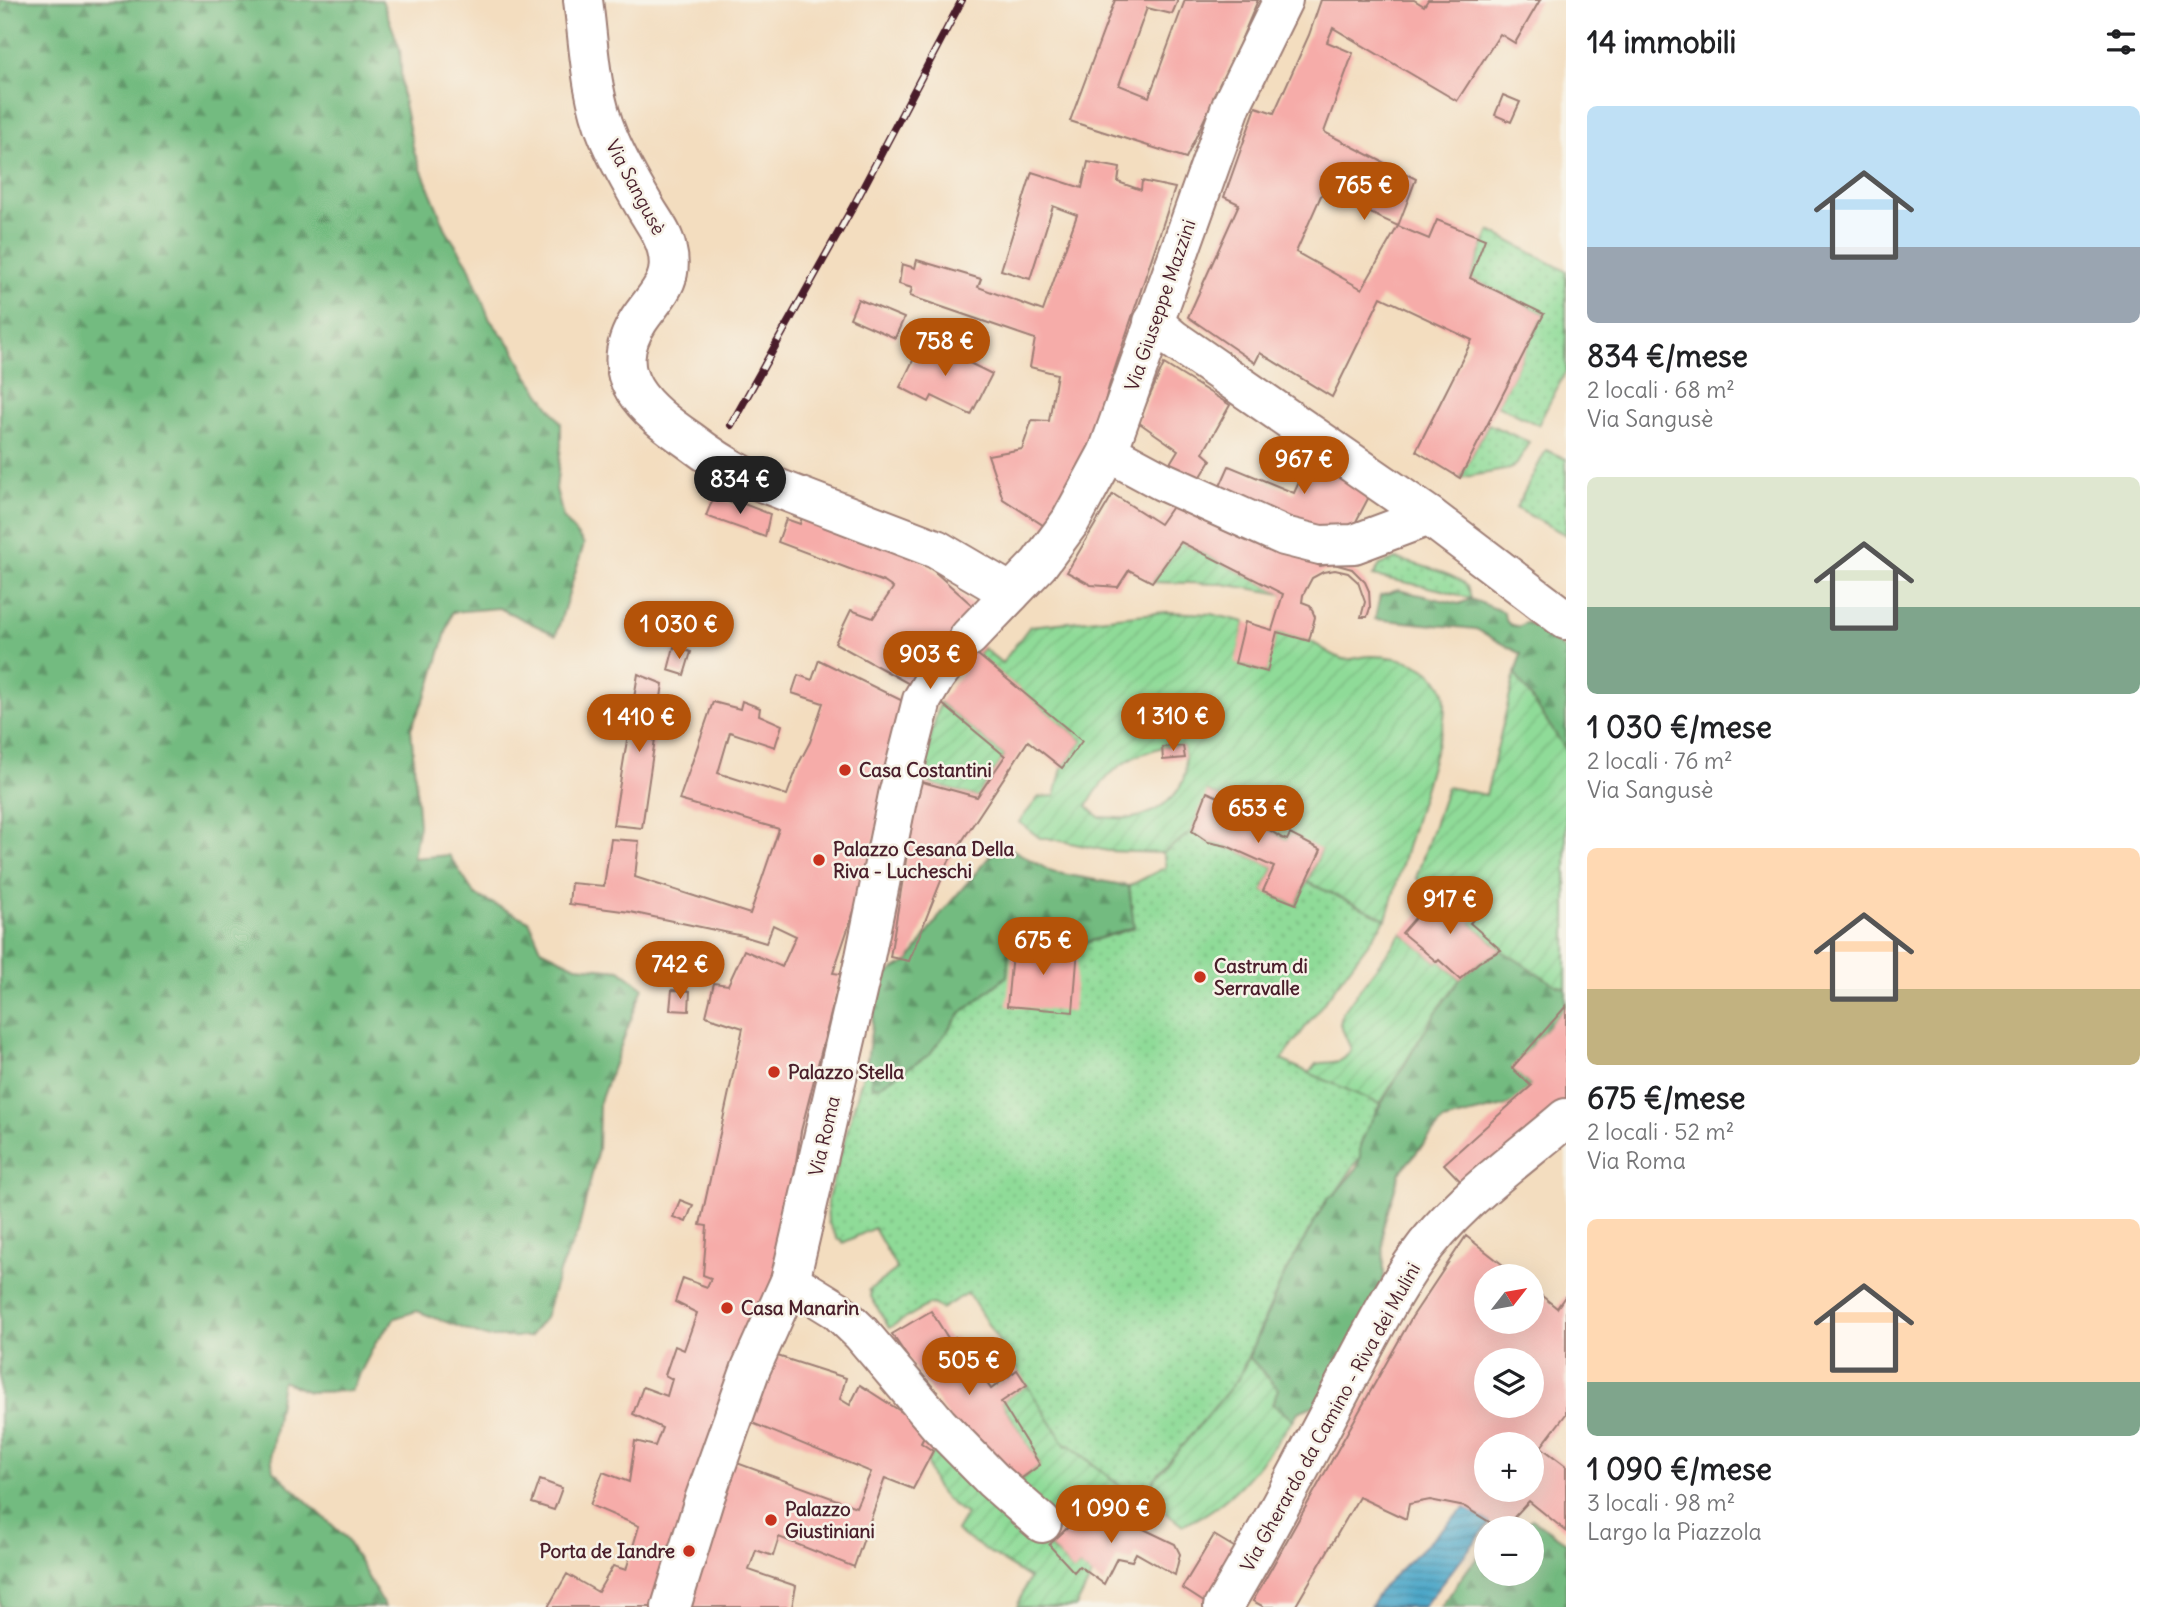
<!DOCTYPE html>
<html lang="it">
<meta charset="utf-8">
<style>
body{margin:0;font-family:Delius,sans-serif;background:#f6f6f6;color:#202124;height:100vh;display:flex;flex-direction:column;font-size:26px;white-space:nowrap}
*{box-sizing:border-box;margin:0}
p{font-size:23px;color:#757577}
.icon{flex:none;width:38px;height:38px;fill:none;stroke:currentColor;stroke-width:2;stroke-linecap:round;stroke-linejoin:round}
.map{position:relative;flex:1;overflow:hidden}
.side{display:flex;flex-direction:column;background:#fff;width:595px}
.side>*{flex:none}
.needle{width:46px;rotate:59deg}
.fabs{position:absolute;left:1474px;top:1264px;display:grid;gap:14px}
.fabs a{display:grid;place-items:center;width:70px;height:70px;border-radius:50%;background:#fff;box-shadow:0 7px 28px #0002;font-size:35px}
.price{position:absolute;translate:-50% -60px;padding:0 16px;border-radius:24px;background:#b45309;color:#fff;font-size:23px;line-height:46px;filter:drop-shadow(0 2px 4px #0008)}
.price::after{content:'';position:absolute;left:50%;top:42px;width:21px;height:16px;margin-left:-10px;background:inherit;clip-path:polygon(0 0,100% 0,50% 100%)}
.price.selected{background:#222;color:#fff}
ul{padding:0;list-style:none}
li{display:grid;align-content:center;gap:14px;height:371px;padding:0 21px}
li span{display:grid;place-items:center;height:217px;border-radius:10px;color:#555}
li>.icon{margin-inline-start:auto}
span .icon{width:126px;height:126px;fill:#fffc;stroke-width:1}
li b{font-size:30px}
h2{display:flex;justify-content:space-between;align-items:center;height:84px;padding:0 21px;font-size:30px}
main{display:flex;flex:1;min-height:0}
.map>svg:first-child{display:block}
.grass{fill:url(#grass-dots);stroke:#6c7d62;stroke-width:2}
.forest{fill:url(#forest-firs);stroke:#5e6d56;stroke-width:2}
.garden{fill:url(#garden-furrows);stroke:#6c7d62;stroke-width:2;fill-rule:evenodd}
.water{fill:url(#water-rules);stroke:#4a627a;stroke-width:2}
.building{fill:#f6aca9;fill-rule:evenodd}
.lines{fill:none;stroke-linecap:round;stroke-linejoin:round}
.minor-casing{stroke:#9e7e75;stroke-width:42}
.minor{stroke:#fff;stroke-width:38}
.rail-casing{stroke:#4a1f2b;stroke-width:8}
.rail{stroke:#f7f3e8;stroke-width:5;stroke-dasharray:16;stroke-linecap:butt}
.poi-dot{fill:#c8321e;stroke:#f7f3e8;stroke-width:2.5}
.labels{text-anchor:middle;stroke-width:5;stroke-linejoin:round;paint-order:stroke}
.street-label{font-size:19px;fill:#4a1f2b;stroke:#f7f3e8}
.poi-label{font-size:19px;font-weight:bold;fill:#4a1f2b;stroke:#f7f3e8;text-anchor:start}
</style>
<main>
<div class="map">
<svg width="1566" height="1607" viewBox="0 0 1566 1607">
<defs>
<pattern id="grass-dots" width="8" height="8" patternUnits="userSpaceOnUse" patternTransform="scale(1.75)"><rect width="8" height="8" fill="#8fdb98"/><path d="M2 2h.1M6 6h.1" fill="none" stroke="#7dbc83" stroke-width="1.8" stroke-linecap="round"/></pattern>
<pattern id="forest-firs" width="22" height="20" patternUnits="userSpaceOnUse" patternTransform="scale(1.75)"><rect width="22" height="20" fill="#73bb80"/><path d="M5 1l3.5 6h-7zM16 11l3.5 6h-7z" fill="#609769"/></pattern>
<pattern id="garden-furrows" width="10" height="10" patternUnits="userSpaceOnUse" patternTransform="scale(1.75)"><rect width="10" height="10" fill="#8fdb98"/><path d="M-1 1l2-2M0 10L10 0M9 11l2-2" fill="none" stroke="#7dbc83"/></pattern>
<pattern id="water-rules" width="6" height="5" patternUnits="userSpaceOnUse" patternTransform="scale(1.75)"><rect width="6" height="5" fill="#49a6c8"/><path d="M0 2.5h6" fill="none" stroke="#3f87a3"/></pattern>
</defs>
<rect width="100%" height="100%" fill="#f7f3e8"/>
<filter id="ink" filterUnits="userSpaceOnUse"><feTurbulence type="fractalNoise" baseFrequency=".0143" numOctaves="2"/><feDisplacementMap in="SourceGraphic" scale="14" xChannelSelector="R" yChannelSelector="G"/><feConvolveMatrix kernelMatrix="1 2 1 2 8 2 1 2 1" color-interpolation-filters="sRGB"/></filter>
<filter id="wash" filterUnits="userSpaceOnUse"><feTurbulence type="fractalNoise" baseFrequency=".00686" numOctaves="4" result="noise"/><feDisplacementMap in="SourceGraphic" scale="28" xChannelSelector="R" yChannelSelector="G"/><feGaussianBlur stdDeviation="1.57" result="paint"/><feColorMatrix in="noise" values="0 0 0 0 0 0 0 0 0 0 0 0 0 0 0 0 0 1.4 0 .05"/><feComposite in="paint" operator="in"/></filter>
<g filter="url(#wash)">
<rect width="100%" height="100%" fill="#f3ddbf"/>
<g class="grass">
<path d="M 1490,231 L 1566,271 L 1566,371 L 1538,425 L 1497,405 L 1544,314 L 1470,278 Z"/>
<path d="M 1488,424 L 1529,442 L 1517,464 L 1510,469 L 1460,478 Z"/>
<path d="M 1546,450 L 1566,459 L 1566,535 L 1516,508 Z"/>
<path d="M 1396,559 C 1411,563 1454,573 1464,584 C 1469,589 1470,593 1471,599 L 1443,590 L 1373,576 L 1380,565 Z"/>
<path d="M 1192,831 L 1208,842 L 1227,846 L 1274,867 L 1263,891 L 1296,904 L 1307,882 L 1386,919 L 1281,1060 L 1380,1104 L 1360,1146 L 1360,1157 L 1335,1194 L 1328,1198 L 1284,1275 L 1238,1379 L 1137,1500 L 1070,1445 L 1066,1447 L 968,1293 L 941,1309 L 933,1304 L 928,1305 L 889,1328 L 870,1295 L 871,1293 L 869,1290 L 897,1269 L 874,1228 L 843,1243 L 841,1239 L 838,1240 L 828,1222 L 827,1202 L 867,1061 L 870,1064 L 871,1072 L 929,1055 L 960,1014 L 1007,976 L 1010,937 L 1082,944 L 1134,928 L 1129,886 L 1166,867 L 1163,853 Z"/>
</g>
<g class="forest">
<path d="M 0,0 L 382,0 L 400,49 L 402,94 L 414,152 L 447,232 L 468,264 L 490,320 L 513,348 L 526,373 L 561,423 L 561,446 L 556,489 L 563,517 L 584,544 L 556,635 L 499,608 L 452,612 L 431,684 L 411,728 L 419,825 L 413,858 L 449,855 L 475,895 L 529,921 L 541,949 L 576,966 L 620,970 L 643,987 L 599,1104 L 598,1149 L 578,1232 L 560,1269 L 545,1318 L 529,1337 L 486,1337 L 417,1311 L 395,1318 L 389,1326 L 377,1340 L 351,1391 L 309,1392 L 282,1381 L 271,1453 L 273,1470 L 345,1537 L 385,1607 L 0,1607 Z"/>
<path d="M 1398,590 L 1459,604 L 1471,599 L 1504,612 C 1504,622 1510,627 1520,626 L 1526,622 L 1538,628 L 1566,650 L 1566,750 L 1515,674 L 1521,654 L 1476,629 L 1375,619 L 1380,596 Z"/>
<path d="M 1001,843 L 1052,872 L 1129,886 L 1134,927 L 1082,944 L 1010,937 L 1007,976 L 960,1014 L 929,1055 L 879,1086 L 872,1087 L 870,1064 L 867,1061 L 874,1010 L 885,975 L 909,961 L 943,911 Z"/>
<path d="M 1501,950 L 1556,985 L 1566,988 L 1566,1006 L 1513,1068 L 1531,1086 L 1512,1104 L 1443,1121 L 1400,1172 L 1383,1227 L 1384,1278 L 1318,1404 L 1298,1412 L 1293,1420 L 1272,1404 L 1278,1389 L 1249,1357 L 1284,1275 L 1328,1198 L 1335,1194 L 1357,1168 L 1360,1157 L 1360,1146 L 1368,1126 L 1436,1012 L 1460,979 L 1479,962 Z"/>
<path d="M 1532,1519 L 1566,1542 L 1566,1607 L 1441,1607 L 1470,1566 L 1486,1548 L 1486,1573 L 1531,1573 L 1531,1528 L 1516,1528 Z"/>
</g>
<g class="garden">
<path d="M 1181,542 L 1283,594 L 1223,584 L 1152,582 Z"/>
<path d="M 1166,612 L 1211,614 L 1245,622 L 1236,663 L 1266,672 L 1277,632 C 1287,635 1299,637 1309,641 C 1321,646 1330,655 1343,659 C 1351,661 1361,656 1370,656 C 1396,656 1428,661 1442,687 C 1447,698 1445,713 1443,725 L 1386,919 L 1307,882 L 1321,851 L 1290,835 L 1287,840 L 1268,829 L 1271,820 L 1208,792 L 1192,831 L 1163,853 L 1108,851 L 1047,838 L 1040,838 L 1019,822 L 1039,797 L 1055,796 L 1062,768 L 1082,741 L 977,655 L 983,648 L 1002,663 L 1030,626 ZM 1167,746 L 1183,746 C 1184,755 1187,764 1185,773 C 1181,797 1155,814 1133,818 C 1122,819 1110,817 1099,817 L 1087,806 C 1107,770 1127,756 1167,746 Z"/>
<path d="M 1515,674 L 1566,750 L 1566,988 L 1556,985 L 1501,950 L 1470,923 L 1477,914 L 1436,894 L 1416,878 L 1447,787 L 1486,795 Z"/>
<path d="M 940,702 L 1005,756 L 977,797 L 919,781 Z"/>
<path d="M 1402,933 L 1437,962 L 1439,960 L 1460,979 L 1436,1012 L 1380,1104 L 1309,1073 L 1316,1064 C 1332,1060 1342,1067 1351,1049 L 1340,1024 L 1343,1012 Z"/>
<path d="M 1249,1357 L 1278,1389 L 1272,1404 L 1293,1420 C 1263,1460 1231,1507 1183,1525 L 1168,1515 L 1143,1493 L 1238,1379 Z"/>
<path d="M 1027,1385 L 1066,1446 L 1069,1445 L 1137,1500 L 1128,1510 L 1107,1503 L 1065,1515 L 1049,1514 L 1011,1486 L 1040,1465 L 1001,1402 Z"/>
<path d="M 933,1451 L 997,1495 L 1074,1571 L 1079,1566 L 1092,1575 L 1076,1607 L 1017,1607 L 1029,1578 L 956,1531 L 966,1514 C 943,1499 934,1491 927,1463 Z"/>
</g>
<path class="water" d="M 1465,1507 L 1490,1523 L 1423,1607 L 1370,1607 L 1384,1585 Z"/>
<g id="blocks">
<g class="building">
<path d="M 1115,0 L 1178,0 L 1172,14 L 1147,8 L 1119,85 L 1149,97 L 1185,0 L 1258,0 L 1239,45 L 1186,158 L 1070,121 Z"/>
<path d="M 1321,0 L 1414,0 L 1424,6 L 1428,0 L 1540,0 L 1515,43 L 1500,34 L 1457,101 L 1333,28 L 1327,42 L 1353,53 L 1324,132 L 1416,179 L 1398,226 L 1323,191 L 1296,252 L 1362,289 L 1398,226 L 1429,239 L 1437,220 L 1485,239 L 1470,278 L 1544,314 L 1460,478 L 1416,451 L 1472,340 L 1381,297 L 1332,397 L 1260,353 L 1255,363 L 1188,317 L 1239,204 L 1224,197 L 1256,107 L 1274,113 L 1309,35 Z"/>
<path d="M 1503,95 L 1520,102 L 1511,122 L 1495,115 Z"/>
<path d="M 1088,162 L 1120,168 L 1118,182 L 1141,190 L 1142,181 L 1175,188 L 1109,386 L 1095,439 L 1049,529 L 1003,499 L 988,455 L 1022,449 L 1032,420 L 1049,421 L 1057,374 L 1030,367 L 1035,339 L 910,296 L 912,288 L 899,284 L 902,264 L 915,268 L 917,260 L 981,279 L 978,287 L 1043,311 L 1077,215 L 1053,206 L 1030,279 L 1001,270 L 1032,172 L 1082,188 Z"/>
<path d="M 858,299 L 904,318 L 895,338 L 850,318 Z"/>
<path d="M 923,340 L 992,374 L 971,415 L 932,396 L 929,402 L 900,387 Z"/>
<path d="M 1164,364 L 1230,405 L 1203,453 L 1211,460 L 1197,483 L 1167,468 L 1178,450 L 1138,422 Z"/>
<path d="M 1314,450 L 1372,491 L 1351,531 L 1314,532 L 1217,493 L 1229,466 L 1294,493 Z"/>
<path d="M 1113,494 L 1160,524 L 1176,501 L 1320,566 L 1334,564 L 1352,569 L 1365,582 L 1369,591 L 1370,608 L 1367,617 L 1361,617 L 1365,602 L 1358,582 L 1348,573 L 1335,570 L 1323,572 L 1312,578 L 1303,595 L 1302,602 L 1310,605 L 1315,617 L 1309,641 L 1277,632 L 1267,672 L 1235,663 L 1245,622 L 1272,630 L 1283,594 L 1181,542 L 1152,582 L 1129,570 L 1118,587 L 1091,585 L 1067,572 Z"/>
<path d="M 714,496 L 738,506 L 739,502 L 770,514 L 765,537 L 706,516 Z"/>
<path d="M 805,507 L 899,540 L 973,606 L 983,648 L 977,654 L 1082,741 L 1062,768 L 1028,741 L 949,861 L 909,961 L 890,957 L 919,781 L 977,797 L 1005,756 L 940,702 L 964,671 L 933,645 L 913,686 L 835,643 L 851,610 L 873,618 L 893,588 L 884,582 L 778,542 L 786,519 L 800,524 Z"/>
<path d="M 674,647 L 691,652 L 684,675 L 668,670 Z"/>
<path d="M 819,660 L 911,705 L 861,890 L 833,973 L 841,974 L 801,1131 L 777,1280 L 760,1337 L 756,1335 L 713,1456 L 684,1548 L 707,1556 L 729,1460 L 856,1507 L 871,1472 L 740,1418 L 765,1352 L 846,1378 L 840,1399 L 850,1405 L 860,1385 L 928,1429 L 921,1443 L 933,1451 L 913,1489 L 885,1478 L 854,1567 L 779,1537 L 773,1556 L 756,1550 L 749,1570 L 796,1586 L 792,1607 L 681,1607 L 694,1555 L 682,1551 L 665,1607 L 548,1607 L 567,1574 L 598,1592 L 613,1566 L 626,1570 L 639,1526 L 590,1505 L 603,1472 L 629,1482 L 635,1441 L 655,1446 L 662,1428 L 633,1414 L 643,1387 L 667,1396 L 672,1379 L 665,1375 L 675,1346 L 684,1350 L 697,1313 L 675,1302 L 683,1278 L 707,1287 L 711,1278 L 703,1275 L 707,1226 L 700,1225 L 743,1028 L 706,1016 L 714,983 L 728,985 L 744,950 L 782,967 L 796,936 L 773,925 L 766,943 L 743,936 L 630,912 L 569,904 L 571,883 L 604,886 L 611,839 L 639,841 L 635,877 L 750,914 L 779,829 L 679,800 L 713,702 L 740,709 L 742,701 L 760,708 L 759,715 L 782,725 L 775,747 L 730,732 L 718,773 L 787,795 L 799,763 L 810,742 L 823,703 L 792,693 L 798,675 L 812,680 Z"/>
<path d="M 638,674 L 663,684 L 642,828 L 613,825 Z"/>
<path d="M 1183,746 L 1185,758 L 1163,760 L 1162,747 Z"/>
<path d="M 1207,792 L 1271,820 L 1268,829 L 1282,838 L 1287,840 L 1290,834 L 1321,850 L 1296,904 L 1263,891 L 1274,867 L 1227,846 L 1208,842 L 1192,831 Z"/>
<path d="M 1436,894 L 1478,914 L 1470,923 L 1501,950 L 1479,962 L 1460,979 L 1439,960 L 1437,962 L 1402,933 Z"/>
<path d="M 1013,943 L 1078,948 L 1073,1012 L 1007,1006 Z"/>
<path d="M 672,990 L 690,991 L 689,1011 L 670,1010 Z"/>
<path d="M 1566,1006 L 1566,1101 L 1467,1188 L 1444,1164 L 1531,1086 L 1512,1068 Z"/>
<path d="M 680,1200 L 693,1205 L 686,1222 L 673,1217 Z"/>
<path d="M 1466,1236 L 1517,1276 L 1486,1276 L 1486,1321 L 1531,1321 L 1531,1287 L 1557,1308 L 1566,1295 L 1566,1414 L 1541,1447 L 1566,1466 L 1566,1531 L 1529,1501 L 1504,1528 L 1499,1528 L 1465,1507 L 1430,1500 L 1409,1504 L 1406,1519 L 1359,1497 L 1295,1607 L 1264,1607 L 1253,1601 L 1412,1317 ZM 1486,1360 L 1531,1360 L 1531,1405 L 1486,1405 ZM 1486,1444 L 1531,1444 L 1531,1489 L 1486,1489 Z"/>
<path d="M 931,1311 L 950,1341 L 955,1337 L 991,1389 L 1017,1370 L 1027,1385 L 1001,1402 L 1040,1465 L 1011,1486 L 952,1423 L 892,1334 Z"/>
<path d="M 540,1480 L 562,1488 L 554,1510 L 532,1503 Z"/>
<path d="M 1093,1507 L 1096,1516 L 1108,1512 L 1175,1544 L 1180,1554 L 1175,1575 L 1136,1553 L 1132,1561 L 1117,1558 L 1104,1584 L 1079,1566 L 1074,1572 L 1049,1545 L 1076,1520 L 1075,1512 Z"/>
<path d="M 1214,1535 L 1239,1550 L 1207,1604 L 1182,1588 Z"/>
</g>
</g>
</g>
<g filter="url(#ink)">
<use href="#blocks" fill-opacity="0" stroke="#9e7e75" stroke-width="2"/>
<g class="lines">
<g class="minor-casing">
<g id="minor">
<path d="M 583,0 C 589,45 590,94 608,136 C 618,161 632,184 645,207 C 653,221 664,234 667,250 C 675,282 655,296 639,320 C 603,376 646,410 689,440 C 706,453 723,465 743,475 L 936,549 L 1011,593"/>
<path d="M 1153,322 L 1173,339 L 1429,516 L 1566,620"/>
<path d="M 1108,452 L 1162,481 L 1284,536 L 1320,545 L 1354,544 L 1429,516"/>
<path d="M 969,637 L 1039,564 L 1070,522 L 1108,452 L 1232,104 L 1283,0"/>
<path d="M 790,1281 L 837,1310 L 861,1333 L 939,1425 L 993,1480 L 1042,1523"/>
<path d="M 671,1607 L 704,1500 L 751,1368 L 790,1281 L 865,957 L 898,795 L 922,700 L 936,676 L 949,659"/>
<path d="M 1223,1607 C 1269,1531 1308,1452 1350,1374 C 1370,1336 1391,1294 1416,1259 C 1455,1203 1515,1162 1566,1118"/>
</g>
</g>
<use href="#minor" class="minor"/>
<g class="rail-casing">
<path id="rail" d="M 731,425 L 855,203 L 962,0"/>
</g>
<use href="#rail" class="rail"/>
</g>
</g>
<g class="poi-dot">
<circle cx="845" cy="770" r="7"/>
<circle cx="819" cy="860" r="7"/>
<circle cx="1200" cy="977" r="7"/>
<circle cx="774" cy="1072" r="7"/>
<circle cx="727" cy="1308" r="7"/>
<circle cx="771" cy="1520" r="7"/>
<circle cx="689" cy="1551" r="7"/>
</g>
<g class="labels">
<g class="street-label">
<text transform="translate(636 187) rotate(62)" y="7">Via Sangusè</text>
<text transform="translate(1160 305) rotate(-71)" y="7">Via Giuseppe Mazzini</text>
<text transform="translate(824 1136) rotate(-77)" y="7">Via Roma</text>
<text transform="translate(1330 1417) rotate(-61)" y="7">Via Gherardo da Camino - Riva dei Mulini</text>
</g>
<g class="poi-label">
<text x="859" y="777">Casa Costantini</text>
<text x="833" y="856">Palazzo Cesana Della<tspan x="833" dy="22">Riva - Lucheschi</tspan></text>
<text x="1214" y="973">Castrum di<tspan x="1214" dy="22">Serravalle</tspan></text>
<text x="788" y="1079">Palazzo Stella</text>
<text x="741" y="1315">Casa Manarìn</text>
<text x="785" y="1516">Palazzo<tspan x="785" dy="22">Giustiniani</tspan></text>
<text x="675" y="1558" text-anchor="end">Porta de Iandre</text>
</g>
</g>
</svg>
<div class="fabs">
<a><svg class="needle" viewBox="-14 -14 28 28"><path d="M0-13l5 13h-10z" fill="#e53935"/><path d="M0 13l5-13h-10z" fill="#757577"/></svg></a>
<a><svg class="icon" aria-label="layers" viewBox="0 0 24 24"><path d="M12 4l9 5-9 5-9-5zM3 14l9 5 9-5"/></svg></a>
<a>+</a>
<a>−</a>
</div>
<b class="price" style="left:1364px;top:222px">765 €</b>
<b class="price" style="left:945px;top:378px">758 €</b>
<b class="price" style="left:1304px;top:496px">967 €</b>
<b class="price selected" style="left:740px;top:516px">834 €</b>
<b class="price" style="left:679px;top:661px">1 030 €</b>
<b class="price" style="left:930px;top:691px">903 €</b>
<b class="price" style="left:1173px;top:753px">1 310 €</b>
<b class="price" style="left:639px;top:754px">1 410 €</b>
<b class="price" style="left:1258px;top:845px">653 €</b>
<b class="price" style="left:1450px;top:936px">917 €</b>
<b class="price" style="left:1043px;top:977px">675 €</b>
<b class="price" style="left:680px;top:1001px">742 €</b>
<b class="price" style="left:969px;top:1397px">505 €</b>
<b class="price" style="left:1111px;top:1545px">1 090 €</b>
</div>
<section class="side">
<h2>14 immobili<svg class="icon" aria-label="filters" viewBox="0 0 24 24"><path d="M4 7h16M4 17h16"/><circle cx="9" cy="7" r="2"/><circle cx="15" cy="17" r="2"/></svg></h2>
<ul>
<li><span style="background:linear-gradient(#bfe0f5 65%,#9aa5b1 0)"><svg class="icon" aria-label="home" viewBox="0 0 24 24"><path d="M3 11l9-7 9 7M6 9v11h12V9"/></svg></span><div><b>834 €/mese</b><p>2 locali · 68 m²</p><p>Via Sangusè</p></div></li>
<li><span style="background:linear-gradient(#dfe7d0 60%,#7fa58c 0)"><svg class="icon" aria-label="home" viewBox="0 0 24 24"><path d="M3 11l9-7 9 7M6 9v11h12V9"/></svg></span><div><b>1 030 €/mese</b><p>2 locali · 76 m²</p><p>Via Sangusè</p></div></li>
<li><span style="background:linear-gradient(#ffd9b3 65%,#c2b280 0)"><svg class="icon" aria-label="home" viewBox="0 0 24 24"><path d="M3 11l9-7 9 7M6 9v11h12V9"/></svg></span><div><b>675 €/mese</b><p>2 locali · 52 m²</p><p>Via Roma</p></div></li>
<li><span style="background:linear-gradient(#ffd9b3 75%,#7fa58c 0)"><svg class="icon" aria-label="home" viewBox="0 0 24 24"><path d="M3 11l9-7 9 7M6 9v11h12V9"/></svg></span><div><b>1 090 €/mese</b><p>3 locali · 98 m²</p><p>Largo la Piazzola</p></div></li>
</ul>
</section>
</main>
